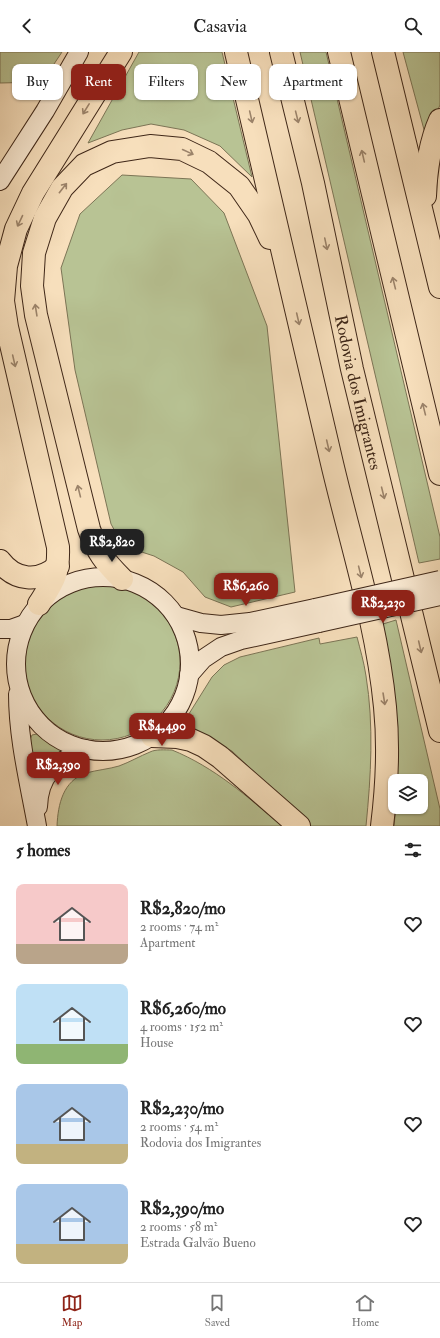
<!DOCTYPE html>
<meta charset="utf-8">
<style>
body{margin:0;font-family:"IM FELL Double Pica",serif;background:#f6f6f6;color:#222;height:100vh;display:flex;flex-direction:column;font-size:15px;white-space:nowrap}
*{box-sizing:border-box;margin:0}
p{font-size:13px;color:#767676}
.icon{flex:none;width:22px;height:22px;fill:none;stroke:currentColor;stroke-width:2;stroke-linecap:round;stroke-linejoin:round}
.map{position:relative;height:774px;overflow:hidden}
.drawer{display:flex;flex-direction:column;background:#fff;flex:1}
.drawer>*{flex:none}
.banner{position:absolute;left:12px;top:12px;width:416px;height:36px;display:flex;gap:8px}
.fabs{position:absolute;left:388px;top:722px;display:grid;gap:8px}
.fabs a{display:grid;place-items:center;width:40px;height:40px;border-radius:8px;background:#fff;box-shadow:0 1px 3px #0004;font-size:20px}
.price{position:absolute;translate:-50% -34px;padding:0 9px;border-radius:8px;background:#8f2418;color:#fff;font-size:13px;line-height:26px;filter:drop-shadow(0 1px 2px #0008)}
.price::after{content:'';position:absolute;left:50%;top:24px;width:12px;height:9px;margin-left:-6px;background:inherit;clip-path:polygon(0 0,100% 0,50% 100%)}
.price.selected{background:#222;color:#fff}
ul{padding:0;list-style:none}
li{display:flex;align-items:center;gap:12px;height:100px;padding:0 16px}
li span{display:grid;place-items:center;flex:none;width:112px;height:80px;border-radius:8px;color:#555}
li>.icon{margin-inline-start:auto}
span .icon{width:48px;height:48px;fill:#fffc;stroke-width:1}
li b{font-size:17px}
h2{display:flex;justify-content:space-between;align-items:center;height:48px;padding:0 16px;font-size:17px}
.chip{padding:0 14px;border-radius:8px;background:#fff;box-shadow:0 1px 3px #0004;font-size:14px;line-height:36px}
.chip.selected{background:#8f2418;color:#fff}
header{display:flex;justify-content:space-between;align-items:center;height:52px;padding:0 16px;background:#fff;font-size:18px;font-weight:600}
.dock{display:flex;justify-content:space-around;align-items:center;height:56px;border-top:1px solid #e0e0e0;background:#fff;font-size:11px;color:#767676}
.dock a{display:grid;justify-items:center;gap:2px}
.dock .selected{color:#8f2418}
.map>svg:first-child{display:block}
.green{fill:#b8c394;stroke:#7c7556}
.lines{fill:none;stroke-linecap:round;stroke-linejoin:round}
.secondary-casing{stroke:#3f2718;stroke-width:20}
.highway-casing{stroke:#3f2718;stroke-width:24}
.secondary{stroke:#faead3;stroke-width:18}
.highway{stroke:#f7dfbc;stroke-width:22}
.secondary-bridge-casing{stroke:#3f2718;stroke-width:20;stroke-linecap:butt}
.secondary-bridge{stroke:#faead3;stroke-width:18}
.oneway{stroke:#9b836a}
.labels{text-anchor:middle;stroke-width:4;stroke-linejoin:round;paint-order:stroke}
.street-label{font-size:17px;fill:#3f2718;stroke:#faead3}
</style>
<header><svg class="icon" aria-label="back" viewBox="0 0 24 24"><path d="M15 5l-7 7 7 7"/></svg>Casavia<svg class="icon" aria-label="search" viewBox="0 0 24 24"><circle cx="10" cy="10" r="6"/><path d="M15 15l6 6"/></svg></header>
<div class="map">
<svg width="440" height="774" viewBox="0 0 440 774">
<rect width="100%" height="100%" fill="#f7dfbc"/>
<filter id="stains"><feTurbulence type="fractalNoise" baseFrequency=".005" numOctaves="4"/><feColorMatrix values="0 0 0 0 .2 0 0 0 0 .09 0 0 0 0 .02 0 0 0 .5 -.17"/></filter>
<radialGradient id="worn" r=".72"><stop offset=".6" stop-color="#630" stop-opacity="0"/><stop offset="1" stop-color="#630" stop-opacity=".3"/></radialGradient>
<g class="green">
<path d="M 0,0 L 62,0 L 42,30 L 0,31 Z"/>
<path d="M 139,0 L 222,0 L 252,125 L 220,94 L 184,78 L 151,72 L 122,78 L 88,91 Z"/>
<path d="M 300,0 L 326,0 L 440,485 L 440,507 L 419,511 Z"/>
<path d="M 403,0 L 440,0 L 440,53 L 426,85 Z"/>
<path d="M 122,123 L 191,127 L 224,161 L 267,274 L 295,540 L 231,555 L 205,545 L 183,520 L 154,504 L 123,494 L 111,472 L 75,318 L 61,216 L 80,162 Z"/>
<circle cx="102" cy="610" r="78"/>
<path d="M 396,568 L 440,757 L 440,774 L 394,774 L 396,755 L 421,755 L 421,729 L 397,729 C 400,676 393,624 383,572 Z"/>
<path d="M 357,585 C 360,597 364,610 366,624 C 374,673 371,724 366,774 L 311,774 L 232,699 L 209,687 L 188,678 L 182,673 L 212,625 L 224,613 L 240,605 L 319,586 L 320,592 Z"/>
<path d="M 37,682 L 55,695 L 68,700 L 36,732 L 29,690 L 32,683 Z"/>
<path d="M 172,698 C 214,715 248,745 282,774 L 57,774 C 58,752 63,729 86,721 C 97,718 109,717 119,714 C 130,710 140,704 150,700 C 156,697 165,698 172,698 Z"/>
</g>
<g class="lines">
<g class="secondary-casing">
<g id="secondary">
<path d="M 0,129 L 45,59 L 79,0"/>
<circle cx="103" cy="612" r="87"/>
<path d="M 176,564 L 201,571 L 221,573 L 250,570 L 315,556"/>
<path d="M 0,577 L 11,577 L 25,572"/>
<path d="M 189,623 L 203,607 L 221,595 L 241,588 L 319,571"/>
<path d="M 18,642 C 18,686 29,730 37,774"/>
<path d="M 38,755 C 39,721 56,711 85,697"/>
</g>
</g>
<g class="highway-casing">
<g id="highway">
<path d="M 236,0 C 268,136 299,271 331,407 C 350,489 377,571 385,655 C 389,695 387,734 382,774"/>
<path id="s1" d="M 281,0 L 313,131 L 352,317 L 440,679"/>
<path d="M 339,0 L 440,422"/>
<path d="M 383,0 L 440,235"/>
<path d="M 425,144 C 426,118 429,93 440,68"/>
<path d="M 0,509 C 15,529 39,531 58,514"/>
<path d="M 122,527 C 105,510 97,500 89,477 L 36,263 L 32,234 L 34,201 L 45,166 L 62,136 L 84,113 L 112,100 L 150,94 L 182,97 L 209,110 L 239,134 L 259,163 L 270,186"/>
<path d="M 39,552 C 53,530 59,523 58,495 L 7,275 L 3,249 L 6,214 L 16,177 L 33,141 L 121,0"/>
<path d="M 152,684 L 177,685 L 191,688 L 204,694 L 220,705 L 299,774"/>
</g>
</g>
<use href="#secondary" class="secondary"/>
<use href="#highway" class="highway"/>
<g class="secondary-bridge-casing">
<g id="secondary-bridge">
<path d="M 315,556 L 440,528"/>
<path d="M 319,571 L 440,544"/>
</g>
</g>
<use href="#secondary-bridge" class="secondary-bridge"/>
</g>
<defs><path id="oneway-shaft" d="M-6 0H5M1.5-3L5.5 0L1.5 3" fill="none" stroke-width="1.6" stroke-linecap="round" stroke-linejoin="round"/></defs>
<g class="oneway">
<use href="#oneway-shaft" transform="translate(86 57) rotate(122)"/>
<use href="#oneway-shaft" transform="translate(251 65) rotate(77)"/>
<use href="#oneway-shaft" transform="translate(297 65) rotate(76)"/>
<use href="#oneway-shaft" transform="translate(188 100) rotate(25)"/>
<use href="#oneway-shaft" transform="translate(363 104) rotate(-103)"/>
<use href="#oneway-shaft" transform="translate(63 136) rotate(-52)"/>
<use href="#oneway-shaft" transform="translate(20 169) rotate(115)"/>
<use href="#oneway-shaft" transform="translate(326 192) rotate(78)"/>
<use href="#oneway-shaft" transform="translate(394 231) rotate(-104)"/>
<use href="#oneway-shaft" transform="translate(36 258) rotate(-99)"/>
<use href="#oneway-shaft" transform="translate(298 267) rotate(77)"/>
<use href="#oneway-shaft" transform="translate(14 309) rotate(77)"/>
<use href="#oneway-shaft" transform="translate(424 357) rotate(-104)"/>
<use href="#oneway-shaft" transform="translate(328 394) rotate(77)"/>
<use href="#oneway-shaft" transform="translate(79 439) rotate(-104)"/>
<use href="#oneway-shaft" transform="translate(383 441) rotate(76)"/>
<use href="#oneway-shaft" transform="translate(360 520) rotate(76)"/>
<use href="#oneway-shaft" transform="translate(420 595) rotate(77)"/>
<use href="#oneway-shaft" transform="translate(384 647) rotate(81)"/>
</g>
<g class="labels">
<g class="street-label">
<text dy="6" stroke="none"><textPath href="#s1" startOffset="349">Rodovia dos Imigrantes</textPath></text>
</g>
</g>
<rect width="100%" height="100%" filter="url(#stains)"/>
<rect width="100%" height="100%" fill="url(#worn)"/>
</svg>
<div class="fabs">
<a><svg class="icon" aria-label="layers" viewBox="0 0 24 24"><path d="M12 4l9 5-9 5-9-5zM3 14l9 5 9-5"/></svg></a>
</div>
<b class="price selected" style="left:112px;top:511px">R$2,820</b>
<b class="price" style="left:246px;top:555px">R$6,260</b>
<b class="price" style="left:383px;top:572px">R$2,230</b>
<b class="price" style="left:162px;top:695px">R$4,490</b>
<b class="price" style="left:58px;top:734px">R$2,390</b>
<div class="banner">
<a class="chip">Buy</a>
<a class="chip selected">Rent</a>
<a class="chip">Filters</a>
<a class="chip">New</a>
<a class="chip">Apartment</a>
</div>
</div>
<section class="drawer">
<h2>5 homes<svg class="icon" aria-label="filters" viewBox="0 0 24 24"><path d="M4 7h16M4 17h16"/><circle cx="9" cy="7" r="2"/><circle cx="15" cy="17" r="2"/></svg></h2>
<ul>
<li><span style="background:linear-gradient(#f6c9c9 75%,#b9a48a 0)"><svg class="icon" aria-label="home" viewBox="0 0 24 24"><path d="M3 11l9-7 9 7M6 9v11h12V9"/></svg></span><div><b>R$2,820/mo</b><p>2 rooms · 74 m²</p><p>Apartment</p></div><svg class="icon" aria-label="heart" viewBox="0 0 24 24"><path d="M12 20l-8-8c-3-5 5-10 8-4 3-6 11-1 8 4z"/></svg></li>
<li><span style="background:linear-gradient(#bfe0f5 75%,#8fb573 0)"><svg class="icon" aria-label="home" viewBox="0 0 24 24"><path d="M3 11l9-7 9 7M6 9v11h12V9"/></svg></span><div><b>R$6,260/mo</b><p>4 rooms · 152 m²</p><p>House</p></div><svg class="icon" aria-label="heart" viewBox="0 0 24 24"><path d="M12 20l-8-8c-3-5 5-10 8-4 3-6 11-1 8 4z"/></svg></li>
<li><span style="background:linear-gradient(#a9c7e8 75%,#c2b280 0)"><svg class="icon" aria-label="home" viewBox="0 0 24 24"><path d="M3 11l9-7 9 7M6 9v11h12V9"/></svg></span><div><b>R$2,230/mo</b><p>2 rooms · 54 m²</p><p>Rodovia dos Imigrantes</p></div><svg class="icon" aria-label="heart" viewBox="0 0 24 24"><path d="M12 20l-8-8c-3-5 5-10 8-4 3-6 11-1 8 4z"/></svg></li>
<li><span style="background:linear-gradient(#a9c7e8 75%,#c2b280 0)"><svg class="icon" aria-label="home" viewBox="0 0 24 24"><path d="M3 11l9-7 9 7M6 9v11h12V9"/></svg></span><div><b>R$2,390/mo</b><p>2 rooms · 58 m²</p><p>Estrada Galvão Bueno</p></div><svg class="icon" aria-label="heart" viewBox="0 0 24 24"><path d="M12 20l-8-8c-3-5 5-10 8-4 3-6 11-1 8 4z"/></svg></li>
</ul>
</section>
<nav class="dock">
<a class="selected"><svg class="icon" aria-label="map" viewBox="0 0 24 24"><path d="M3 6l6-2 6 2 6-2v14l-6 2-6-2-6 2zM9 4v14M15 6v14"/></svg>Map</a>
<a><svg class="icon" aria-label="saved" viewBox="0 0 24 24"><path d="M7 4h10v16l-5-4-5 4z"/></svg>Saved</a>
<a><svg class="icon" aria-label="home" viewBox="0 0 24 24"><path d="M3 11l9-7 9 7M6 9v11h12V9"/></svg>Home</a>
</nav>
